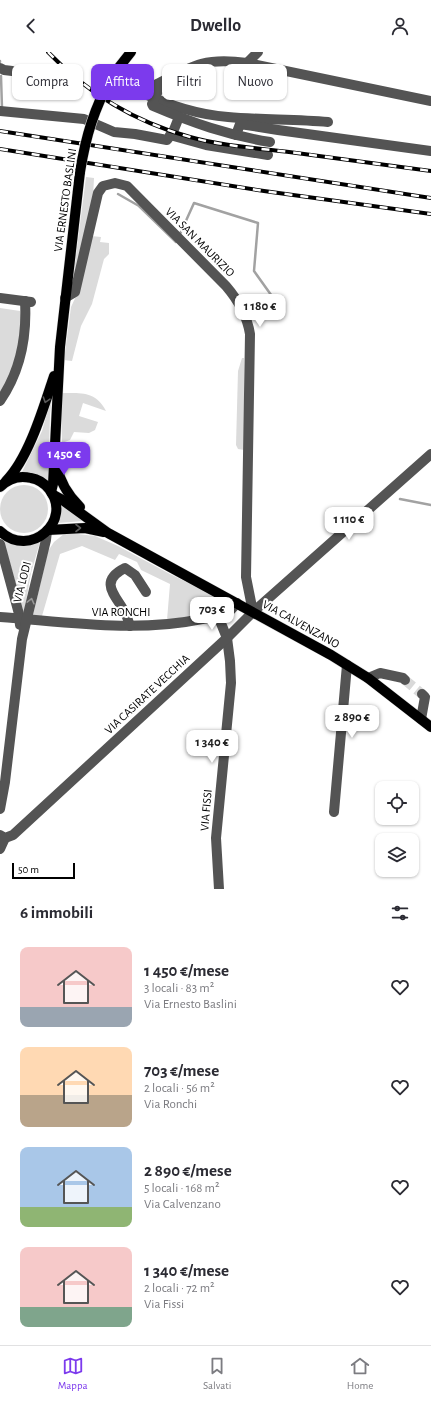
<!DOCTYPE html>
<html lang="it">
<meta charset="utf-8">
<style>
body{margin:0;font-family:"Alegreya Sans",sans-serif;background:#f2f2f3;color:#2b2b33;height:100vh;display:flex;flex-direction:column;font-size:15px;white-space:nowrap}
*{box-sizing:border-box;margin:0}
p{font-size:13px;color:#7c7c81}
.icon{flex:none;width:22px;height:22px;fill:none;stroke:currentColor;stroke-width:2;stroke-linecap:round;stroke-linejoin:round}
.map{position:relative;height:837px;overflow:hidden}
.drawer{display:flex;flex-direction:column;background:#fff;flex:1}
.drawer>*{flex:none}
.top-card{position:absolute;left:12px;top:12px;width:407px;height:36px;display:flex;gap:8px}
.buttons{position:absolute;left:375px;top:729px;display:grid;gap:8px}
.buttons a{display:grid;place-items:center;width:44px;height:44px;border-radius:8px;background:#fff;box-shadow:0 1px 3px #0004;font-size:20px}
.scale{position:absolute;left:12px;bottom:10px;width:63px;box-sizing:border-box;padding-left:4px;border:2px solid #000;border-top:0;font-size:11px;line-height:14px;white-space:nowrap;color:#000;-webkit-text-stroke:3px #fff;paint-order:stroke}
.price{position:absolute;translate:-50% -34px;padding:0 9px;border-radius:8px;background:#fff;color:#222;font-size:13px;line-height:26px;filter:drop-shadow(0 1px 2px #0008)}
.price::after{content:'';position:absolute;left:50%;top:24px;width:12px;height:9px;margin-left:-6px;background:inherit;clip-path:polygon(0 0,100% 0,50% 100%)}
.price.selected{background:#7c3aed;color:#fff}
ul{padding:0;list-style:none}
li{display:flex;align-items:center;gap:12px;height:100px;padding:0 20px}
li span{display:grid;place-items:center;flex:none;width:112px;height:80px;border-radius:8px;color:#555}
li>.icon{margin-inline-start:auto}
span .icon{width:48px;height:48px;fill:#fffc;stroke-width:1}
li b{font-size:17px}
h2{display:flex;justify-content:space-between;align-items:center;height:48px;padding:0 20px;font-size:17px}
.tag{padding:0 14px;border-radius:8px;background:#fff;box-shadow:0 1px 3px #0004;font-size:14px;line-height:36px}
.tag.selected{background:#7c3aed;color:#fff}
header{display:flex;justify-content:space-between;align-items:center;height:52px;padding:0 20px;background:#fff;font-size:18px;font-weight:600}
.dock{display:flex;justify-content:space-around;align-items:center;height:56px;border-top:1px solid #e1e1e2;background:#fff;font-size:11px;color:#7c7c81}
.dock a{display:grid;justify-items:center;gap:2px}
.dock .selected{color:#7c3aed}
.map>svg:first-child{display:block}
.green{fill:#dbdbdb}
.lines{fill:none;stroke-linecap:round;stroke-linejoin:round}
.stream{stroke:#a2a2a2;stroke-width:2.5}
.minor-tunnel{stroke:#d9d9d9;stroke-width:10;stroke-dasharray:10 5;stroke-linecap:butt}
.major-casing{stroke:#dbdbdb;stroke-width:11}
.minor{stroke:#545454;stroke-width:10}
.major{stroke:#000;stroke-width:10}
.rail-casing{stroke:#000;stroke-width:4}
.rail{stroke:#fff;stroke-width:2.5;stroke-dasharray:8;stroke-linecap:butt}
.major-bridge-casing{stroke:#dbdbdb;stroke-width:11;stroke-linecap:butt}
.major-bridge{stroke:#000;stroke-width:10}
.oneway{stroke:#595959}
.oneway2{stroke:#989898}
.labels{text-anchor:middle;stroke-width:4;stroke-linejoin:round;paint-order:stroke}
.street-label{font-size:12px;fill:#000;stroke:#fff}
</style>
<header><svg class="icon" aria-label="back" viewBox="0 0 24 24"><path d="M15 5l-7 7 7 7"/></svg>Dwello<svg class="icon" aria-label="person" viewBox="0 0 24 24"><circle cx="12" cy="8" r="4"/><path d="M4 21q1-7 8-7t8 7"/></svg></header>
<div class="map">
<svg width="431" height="837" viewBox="0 0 431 837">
<rect width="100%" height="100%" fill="#fff"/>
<g class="green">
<path d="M 86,125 L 94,126 L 91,184 L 101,185 L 100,190 L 109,191 L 109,202 L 104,207 L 92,252 L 81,274 L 72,309 L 64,308 L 71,255 L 78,240 L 72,235 Z"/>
<path d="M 0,256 L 20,259 L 21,262 L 20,287 L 15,314 L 0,342 Z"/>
<path d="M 242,306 L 244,306 L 244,398 L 238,397 L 236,393 L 238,319 Z"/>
<path d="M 61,341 C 81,341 96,339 106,359 L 83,351 L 79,364 L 98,370 L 95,378 L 89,381 L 74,380 L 70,388 L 62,391 Z"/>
<path d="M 52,344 L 50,363 L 48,429 L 22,420 L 42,379 Z"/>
<circle cx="24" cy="457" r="24"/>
<path d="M 60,449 L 84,469 L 58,471 Z"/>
<path d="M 64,482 L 78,482 L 95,484 L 118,494 L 170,522 L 226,549 L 229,553 L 227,558 L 167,568 L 170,532 L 141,518 L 137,510 L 119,502 L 115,508 L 82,494 L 60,502 L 42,564 L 33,563 L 48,499 L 54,490 Z"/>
<path d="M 5,488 L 40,490 L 31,521 L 24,561 L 4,490 Z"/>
</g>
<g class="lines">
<g class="stream">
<path d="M 0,9 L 0,10"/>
<path d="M 1,24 L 2,56"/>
<path d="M 118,142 L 139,154 L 176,190"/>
<path d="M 180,182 L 194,151 L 258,171 L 254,219 L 274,247"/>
<path d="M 400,447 L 431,453"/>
</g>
<path class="minor-tunnel" d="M 405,628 L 422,642"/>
<g class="major-casing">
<g id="major">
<path d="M 112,24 L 131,0"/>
<path d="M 57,414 C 60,431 68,443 80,455"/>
<path d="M 6,429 C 29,406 44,354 54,324"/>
<path d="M 0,435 C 8,427 19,423 31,426 C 38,427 44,431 49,437 C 74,468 30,508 0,479"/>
<path d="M 51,440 L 53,432 L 60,295 L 80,120"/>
<path d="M 52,442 L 61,447 L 108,481 L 331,603 L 368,626 L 431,675"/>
<path d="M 48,478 L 85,476 L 104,480"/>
</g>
</g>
<g class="minor">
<path d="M 247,11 L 258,0"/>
<path d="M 0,16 L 4,18 L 62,25"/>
<path d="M 143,41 C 167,53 200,63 228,65 C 261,68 295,67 328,70"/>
<path d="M 0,59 L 84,67 L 114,80 L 135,82 L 167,88 L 173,80 L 179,65"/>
<path d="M 170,83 L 206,93 L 268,103"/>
<path d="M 236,83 L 240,72 L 278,78 L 431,99"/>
<path d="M 270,90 C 227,83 193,71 153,54 L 152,52 L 158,39 L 157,32 C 193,13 206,5 247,11 L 431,49"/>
<path d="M 0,246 L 31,250"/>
<path d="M 65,246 L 75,240 L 98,141 L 103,134 L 115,131 L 127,134 L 226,234 C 238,248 247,263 250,282 L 246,525 L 253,560"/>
<path d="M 0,349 C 20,320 27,284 25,249"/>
<path d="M 0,492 L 19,562 L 20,573"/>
<path d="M 218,564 L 227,586 L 230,609 L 231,631 L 216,786 L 219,837"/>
<path d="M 0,565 C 67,570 135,581 202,567 C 210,566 221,565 228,560 C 232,558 234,554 237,551"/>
<path d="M 130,574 C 129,571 128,568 127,565 C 120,546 95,531 125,516 L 135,523 L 146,540"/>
<path d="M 368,626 L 380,621 L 403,626 L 405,628"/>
<path d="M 421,667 L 425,645 L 422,642"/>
<path d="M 0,757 L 5,730 L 22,587 L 46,488 L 47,479"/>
<path d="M 334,760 L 347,613"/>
<path d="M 0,783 L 5,786 L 13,783 L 227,586 L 253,560 L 431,402"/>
<path d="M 0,797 L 5,786"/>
</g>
<use href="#major" class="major"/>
<g class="rail-casing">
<g id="rail">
<path d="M 48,0 C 87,41 136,70 190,85 C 222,94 256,96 289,100 C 336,106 384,113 431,119"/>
<path d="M 0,79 L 431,146"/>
<path d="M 0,97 L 264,139 L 431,162"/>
</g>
</g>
<use href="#rail" class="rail"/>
<g class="major-bridge-casing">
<path id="major-bridge" d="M 80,120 C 86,83 94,57 112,24"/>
</g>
<use href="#major-bridge" class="major-bridge"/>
</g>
<defs><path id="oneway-chevron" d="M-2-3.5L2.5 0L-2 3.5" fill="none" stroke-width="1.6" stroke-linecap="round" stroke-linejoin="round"/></defs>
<g class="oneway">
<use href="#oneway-chevron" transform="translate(46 348) rotate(108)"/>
<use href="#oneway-chevron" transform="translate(78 476)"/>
</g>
<use class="oneway2" href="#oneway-chevron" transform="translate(31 549) rotate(-76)"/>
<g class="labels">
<g class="street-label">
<text transform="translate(65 148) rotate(-82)" y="4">VIA ERNESTO BASLINI</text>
<text transform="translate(200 190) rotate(45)" y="4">VIA SAN MAURIZIO</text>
<text transform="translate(22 530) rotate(-76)" y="4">VIA LODI</text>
<text x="121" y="564">VIA RONCHI</text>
<text transform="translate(301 572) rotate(29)" y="4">VIA CALVENZANO</text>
<text transform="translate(147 642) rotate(-43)" y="4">VIA CASIRATE VECCHIA</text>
<text transform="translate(206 758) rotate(-85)" y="4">VIA FISSI</text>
</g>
</g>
</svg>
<div class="buttons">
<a><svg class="icon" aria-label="locate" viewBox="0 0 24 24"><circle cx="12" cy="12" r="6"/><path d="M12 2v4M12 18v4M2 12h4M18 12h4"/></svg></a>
<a><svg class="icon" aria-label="layers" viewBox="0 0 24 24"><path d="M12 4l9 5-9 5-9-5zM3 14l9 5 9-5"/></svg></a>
</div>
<div class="scale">50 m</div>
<b class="price" style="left:260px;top:276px">1 180 €</b>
<b class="price selected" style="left:64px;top:424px">1 450 €</b>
<b class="price" style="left:349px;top:489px">1 110 €</b>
<b class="price" style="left:212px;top:579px">703 €</b>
<b class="price" style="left:352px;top:687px">2 890 €</b>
<b class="price" style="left:212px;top:712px">1 340 €</b>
<div class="top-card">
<a class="tag">Compra</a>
<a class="tag selected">Affitta</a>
<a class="tag">Filtri</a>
<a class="tag">Nuovo</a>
</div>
</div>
<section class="drawer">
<h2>6 immobili<svg class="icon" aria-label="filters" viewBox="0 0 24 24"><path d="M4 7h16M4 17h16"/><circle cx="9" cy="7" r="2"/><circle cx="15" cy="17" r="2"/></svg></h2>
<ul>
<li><span style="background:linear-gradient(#f6c9c9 75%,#9aa5b1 0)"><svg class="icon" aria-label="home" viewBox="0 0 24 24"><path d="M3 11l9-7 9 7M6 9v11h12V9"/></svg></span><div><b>1 450 €/mese</b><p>3 locali · 83 m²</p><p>Via Ernesto Baslini</p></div><svg class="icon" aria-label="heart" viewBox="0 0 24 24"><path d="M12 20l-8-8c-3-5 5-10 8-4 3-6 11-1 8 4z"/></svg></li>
<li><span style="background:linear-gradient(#ffd9b3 60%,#b9a48a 0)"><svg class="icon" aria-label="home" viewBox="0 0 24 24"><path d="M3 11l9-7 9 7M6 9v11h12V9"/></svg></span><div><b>703 €/mese</b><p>2 locali · 56 m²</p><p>Via Ronchi</p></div><svg class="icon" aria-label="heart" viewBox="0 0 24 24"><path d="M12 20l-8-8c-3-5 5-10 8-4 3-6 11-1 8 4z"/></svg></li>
<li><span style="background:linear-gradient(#a9c7e8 75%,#8fb573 0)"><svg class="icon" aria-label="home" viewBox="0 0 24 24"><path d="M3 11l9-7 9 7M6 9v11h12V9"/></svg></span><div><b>2 890 €/mese</b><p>5 locali · 168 m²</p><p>Via Calvenzano</p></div><svg class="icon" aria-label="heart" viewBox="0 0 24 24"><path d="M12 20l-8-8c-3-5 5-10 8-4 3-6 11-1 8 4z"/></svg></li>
<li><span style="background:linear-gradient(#f6c9c9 75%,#7fa58c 0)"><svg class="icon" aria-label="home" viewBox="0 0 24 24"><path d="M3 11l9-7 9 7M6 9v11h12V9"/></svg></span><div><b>1 340 €/mese</b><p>2 locali · 72 m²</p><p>Via Fissi</p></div><svg class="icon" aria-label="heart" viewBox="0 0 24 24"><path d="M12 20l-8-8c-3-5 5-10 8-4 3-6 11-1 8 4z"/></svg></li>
</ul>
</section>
<nav class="dock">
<a class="selected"><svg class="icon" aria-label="map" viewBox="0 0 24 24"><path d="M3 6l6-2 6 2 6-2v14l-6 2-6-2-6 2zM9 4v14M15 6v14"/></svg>Mappa</a>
<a><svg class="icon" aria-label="saved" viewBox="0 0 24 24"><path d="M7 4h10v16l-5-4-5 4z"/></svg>Salvati</a>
<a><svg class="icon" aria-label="home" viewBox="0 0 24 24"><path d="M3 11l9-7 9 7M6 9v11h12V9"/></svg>Home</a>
</nav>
